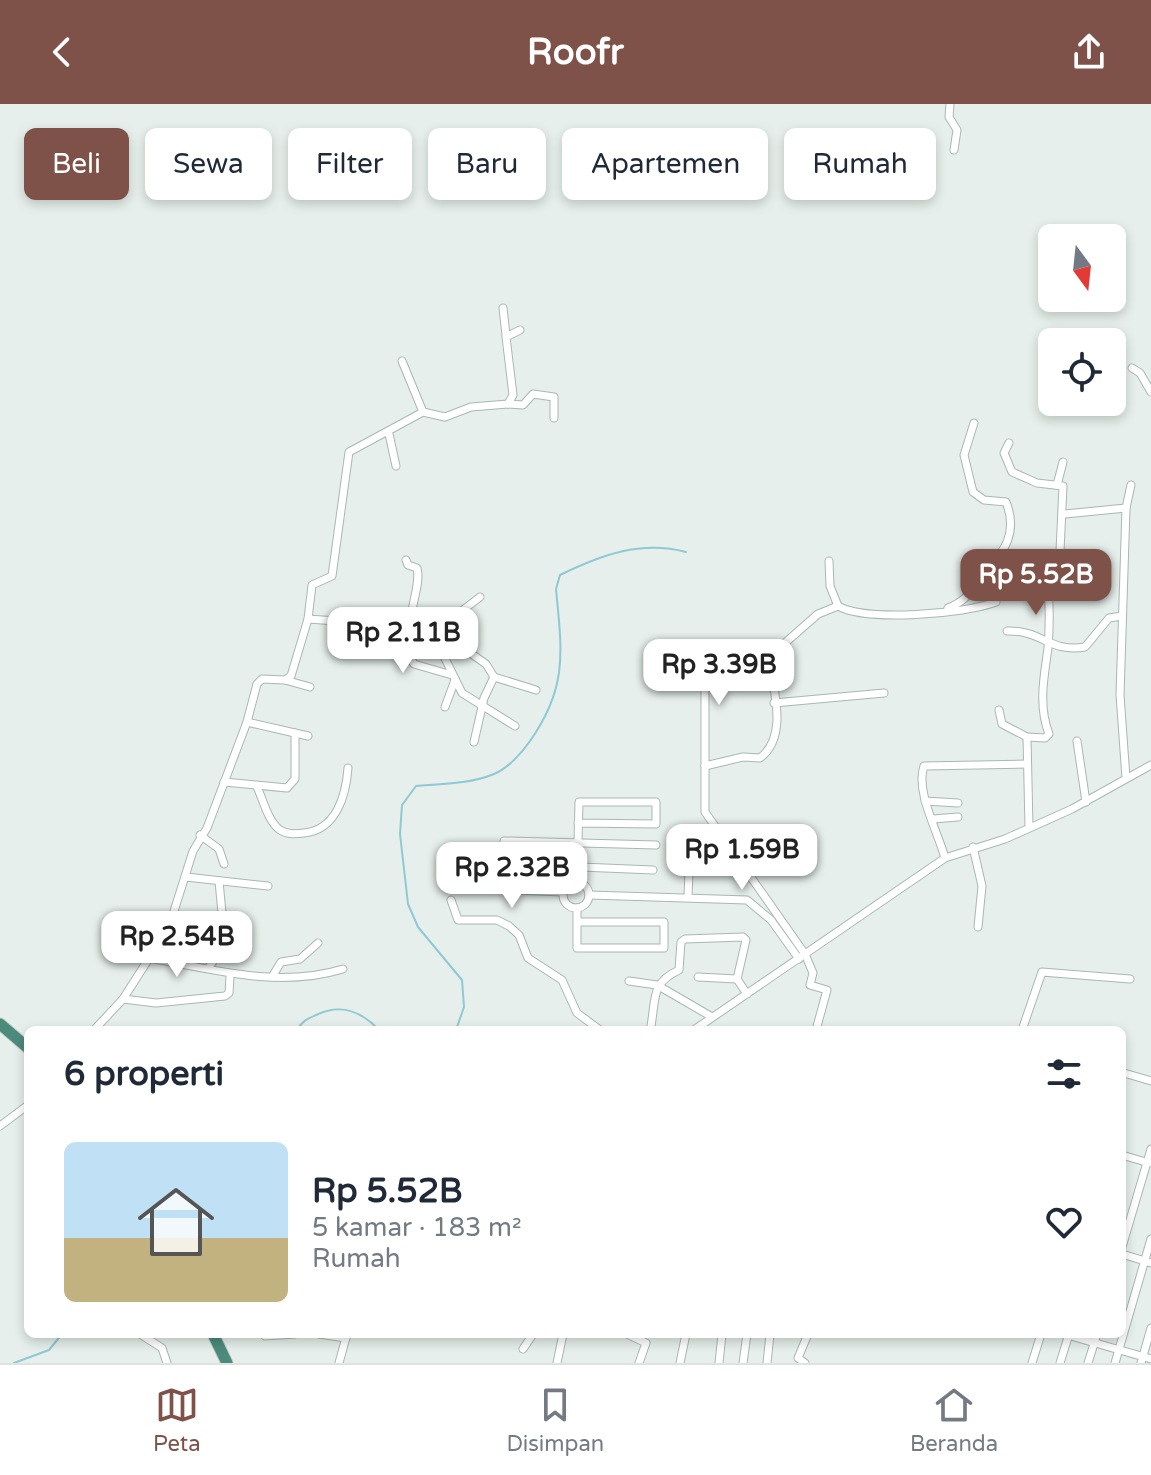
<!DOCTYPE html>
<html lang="id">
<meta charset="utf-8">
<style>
body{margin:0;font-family:"Varela Round",sans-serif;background:#f6f6f7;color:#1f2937;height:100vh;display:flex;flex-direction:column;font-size:30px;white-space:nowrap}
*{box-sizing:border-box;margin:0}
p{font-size:26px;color:#747a83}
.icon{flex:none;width:44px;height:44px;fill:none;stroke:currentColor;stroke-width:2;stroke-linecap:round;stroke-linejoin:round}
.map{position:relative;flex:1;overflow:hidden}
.details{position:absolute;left:24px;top:922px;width:1102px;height:312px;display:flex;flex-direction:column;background:#fff;border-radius:12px;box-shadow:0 4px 12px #0003}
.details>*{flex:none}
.top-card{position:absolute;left:24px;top:24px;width:1104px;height:72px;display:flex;gap:16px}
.needle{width:52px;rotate:165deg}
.tools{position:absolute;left:1038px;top:120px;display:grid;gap:16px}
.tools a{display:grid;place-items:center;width:88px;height:88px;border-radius:12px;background:#fff;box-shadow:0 4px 12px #0003;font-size:40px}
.price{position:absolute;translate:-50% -68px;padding:0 18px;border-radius:16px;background:#fff;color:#222;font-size:26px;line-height:52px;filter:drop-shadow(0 2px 4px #0008)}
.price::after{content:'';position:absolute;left:50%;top:48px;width:24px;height:18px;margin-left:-12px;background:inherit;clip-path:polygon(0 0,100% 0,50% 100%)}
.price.on{background:#7f5249;color:#fff}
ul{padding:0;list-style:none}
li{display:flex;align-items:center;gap:24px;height:200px;padding:0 40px}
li+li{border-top:2px solid #e0e1e3}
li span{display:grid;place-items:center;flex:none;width:224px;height:160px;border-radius:12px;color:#555}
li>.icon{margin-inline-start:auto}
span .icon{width:96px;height:96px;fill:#fffc;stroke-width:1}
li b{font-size:34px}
h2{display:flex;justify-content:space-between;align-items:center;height:96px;padding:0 40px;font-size:34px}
.pill{padding:0 28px;border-radius:12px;background:#fff;box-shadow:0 4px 12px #0003;font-size:28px;line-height:72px}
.pill.on{background:#7f5249;color:#fff}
header{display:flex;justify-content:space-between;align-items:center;height:104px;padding:0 40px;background:#7f5249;color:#fff;font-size:36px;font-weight:700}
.tab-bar{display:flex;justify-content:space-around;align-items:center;height:112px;border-top:2px solid #e0e1e3;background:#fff;font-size:22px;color:#747a83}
.tab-bar a{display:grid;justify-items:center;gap:4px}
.tab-bar .on{color:#7f5249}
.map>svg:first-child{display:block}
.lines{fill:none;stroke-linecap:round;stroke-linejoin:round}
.stream{stroke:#8ec9d4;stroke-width:2}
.minor-casing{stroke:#a8b8b2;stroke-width:9}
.trunk-casing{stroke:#c2cac8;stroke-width:13}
.minor{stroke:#fff;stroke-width:7}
.trunk{stroke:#4c8a7c;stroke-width:11}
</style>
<header><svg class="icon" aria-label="back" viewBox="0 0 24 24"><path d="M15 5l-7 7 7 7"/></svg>Roofr<svg class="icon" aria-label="share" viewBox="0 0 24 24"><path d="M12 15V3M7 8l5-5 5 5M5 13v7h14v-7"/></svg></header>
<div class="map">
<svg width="1151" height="1259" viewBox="0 0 1151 1259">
<rect width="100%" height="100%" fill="#e6efeb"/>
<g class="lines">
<g class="stream">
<path d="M 297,926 C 302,917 307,915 316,911 C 341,899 361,907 379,926"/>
<path d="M 456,926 L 464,903 L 462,876 L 418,823 L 408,800 L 400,730 L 402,701 L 416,682 C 441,680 470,680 494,670 C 507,665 522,649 530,637 C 568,583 562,548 556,485 L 560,471 C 601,451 641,436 686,448"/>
<path d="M 14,1259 L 49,1246 L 62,1230"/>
</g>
<g class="minor-casing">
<g id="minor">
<path d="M 950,0 L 949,13 L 957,26 L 954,46"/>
<path d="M 503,204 L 506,231"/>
<path d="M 402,257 L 423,308"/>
<path d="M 1132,264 L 1140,269 L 1151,288"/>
<path d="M 508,300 L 523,301 L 533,290 L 554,293 L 554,314"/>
<path d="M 389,330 L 396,362"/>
<path d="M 1009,339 L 1004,349 L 1012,368 L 1037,379 L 1063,382 L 1060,447 L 1046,462 C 1049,487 1050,519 1048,544 C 1044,573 1038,601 1049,630 L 1045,634 L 1027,633"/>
<path d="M 1057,381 L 1063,358"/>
<path d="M 1065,410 L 1126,404"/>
<path d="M 829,457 L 830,482 L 838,502"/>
<path d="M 948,504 C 965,497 969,490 980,476 C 1000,451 1020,433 1006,398 L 984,396 L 973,388 L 964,351 L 974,319"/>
<path d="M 308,515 L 379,520 L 437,538 L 456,539 L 486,560 L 494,573 L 484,594 L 474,638"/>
<path d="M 391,523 L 414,560 L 452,571"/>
<path d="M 401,525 L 411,517 C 411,500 421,479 417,464 L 408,461 L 406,456"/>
<path d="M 1007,527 C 1043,526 1049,549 1085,543 L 1109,514 L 1122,512"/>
<path d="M 437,538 L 462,589 L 515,622"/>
<path d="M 456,539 L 463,506 L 480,493"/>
<path d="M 494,573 L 536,586"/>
<path d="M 285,576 L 310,583"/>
<path d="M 774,599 L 884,589"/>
<path d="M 445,603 L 455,576"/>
<path d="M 999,606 L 1002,620 L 1027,633 L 1029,723"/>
<path d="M 247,618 L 308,632"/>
<path d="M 1077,637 L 1086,698"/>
<path d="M 705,662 L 743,653 L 760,654 C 789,632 773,585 769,553"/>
<path d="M 1126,674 L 1120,591 L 1126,404 L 1131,381"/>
<path d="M 224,678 L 287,684 L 295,675 L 295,629"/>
<path d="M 257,683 C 263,695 268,718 280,726 C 288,731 296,730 304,729 C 336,726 346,692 348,664"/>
<path d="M 925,697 L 958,699"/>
<path d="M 933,715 L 958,713"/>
<path d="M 200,731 L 219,745 L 224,760"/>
<path d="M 504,737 L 656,741"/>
<path d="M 973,743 L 982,782 L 978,823"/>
<path d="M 945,754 C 938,728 915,687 924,662 L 1027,660"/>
<path d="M 507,760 L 653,766"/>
<path d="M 706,767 L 721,750"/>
<path d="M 186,773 L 268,782"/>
<path d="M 577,777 L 579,698 L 656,698 L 656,720 L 578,719"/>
<circle cx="576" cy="791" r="13"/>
<path d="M 516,786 L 563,788"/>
<path d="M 589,791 L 747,796 L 771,816 L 799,855"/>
<path d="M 688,793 L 689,767 L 733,767"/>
<path d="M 451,796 L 458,816 L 497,816 L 509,822 L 519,831 L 528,854 L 562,876 L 577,909 L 600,926"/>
<path d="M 577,804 L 577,844 L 664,844 L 664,818 L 577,818"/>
<path d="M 149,854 C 214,865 277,885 343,865"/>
<path d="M 209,863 L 225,841 L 219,777"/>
<path d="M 272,873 L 281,858 L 300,855 L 318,839"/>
<path d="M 698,873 L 737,875"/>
<path d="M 629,877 L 657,881 L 712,913"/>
<path d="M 123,895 L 156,899 L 225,892 L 229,889 L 230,872"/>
<path d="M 651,922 C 656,893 651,879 679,866 L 681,838 L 685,835 L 743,833 L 746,836 L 737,875 L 747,890"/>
<path d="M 94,926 L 123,895 L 169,823 L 193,747 L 207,724 L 247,618 L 257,580 L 262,575 L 285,576 L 291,572 L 308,515 L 312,481 L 332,472 L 349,348 L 423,308 L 445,313 L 471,303 L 508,300 L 513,291 L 506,233 L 520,226"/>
<path d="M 694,926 L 945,754 L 1005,735 L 1072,705 L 1151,661"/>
<path d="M 816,926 L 827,886 L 810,881 L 813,869 L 805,850 L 705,708 L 705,584 L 715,571 L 740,566 L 769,553 L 818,510 L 838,502 C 867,518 964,510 996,498"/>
<path d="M 1022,926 L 1042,868 L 1130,875"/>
<path d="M 1124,969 L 1151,977"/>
<path d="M 0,1022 L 28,1001"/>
<path d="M 1122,1051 L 1149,1059"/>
<path d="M 1122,1143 L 1151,1045"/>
<path d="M 1122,1150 L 1151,1159"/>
<path d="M 140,1230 L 162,1244 L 167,1259"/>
<path d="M 319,1230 L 346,1234"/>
<path d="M 627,1230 L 646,1239 L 639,1259"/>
<path d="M 1064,1230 L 1151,1255"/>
<path d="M 265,1232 L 295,1230"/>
<path d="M 523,1245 L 533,1230"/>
<path d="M 339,1259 L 347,1230"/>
<path d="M 557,1259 L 563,1230"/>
<path d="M 680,1259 L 686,1230"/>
<path d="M 719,1259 L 722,1230"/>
<path d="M 743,1259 L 747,1230"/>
<path d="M 767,1259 L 770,1230"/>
<path d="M 805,1259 L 798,1254 L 808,1230"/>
<path d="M 1032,1259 L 1041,1230"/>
<path d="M 1060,1259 L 1069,1230"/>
<path d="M 1088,1259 L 1097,1230"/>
<path d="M 1115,1259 L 1151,1135"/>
<path d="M 1141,1259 L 1151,1224"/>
</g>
</g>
<g class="trunk-casing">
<g id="trunk">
<path d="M 0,920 L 28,944"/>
<path d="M 213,1230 L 227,1259"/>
</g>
</g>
<use href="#minor" class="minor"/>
<use href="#trunk" class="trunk"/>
</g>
</svg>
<div class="tools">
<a><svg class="needle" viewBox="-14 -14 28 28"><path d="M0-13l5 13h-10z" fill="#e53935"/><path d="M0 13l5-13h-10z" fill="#747a83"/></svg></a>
<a><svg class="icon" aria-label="locate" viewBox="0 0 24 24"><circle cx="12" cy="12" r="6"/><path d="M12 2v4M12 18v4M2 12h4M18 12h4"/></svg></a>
</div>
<b class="price on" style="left:1036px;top:513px">Rp 5.52B</b>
<b class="price" style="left:403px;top:571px">Rp 2.11B</b>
<b class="price" style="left:719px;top:603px">Rp 3.39B</b>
<b class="price" style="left:742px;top:788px">Rp 1.59B</b>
<b class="price" style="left:512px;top:806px">Rp 2.32B</b>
<b class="price" style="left:177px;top:875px">Rp 2.54B</b>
<div class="top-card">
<a class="pill on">Beli</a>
<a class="pill">Sewa</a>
<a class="pill">Filter</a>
<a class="pill">Baru</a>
<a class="pill">Apartemen</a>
<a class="pill">Rumah</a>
</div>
<section class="details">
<h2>6 properti<svg class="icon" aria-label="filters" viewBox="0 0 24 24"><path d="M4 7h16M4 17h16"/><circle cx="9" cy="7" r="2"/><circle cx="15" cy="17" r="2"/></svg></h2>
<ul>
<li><span style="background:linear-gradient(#bfe0f5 60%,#c2b280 0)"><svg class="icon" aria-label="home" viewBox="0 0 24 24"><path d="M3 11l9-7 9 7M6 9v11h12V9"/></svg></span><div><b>Rp 5.52B</b><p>5 kamar · 183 m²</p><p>Rumah</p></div><svg class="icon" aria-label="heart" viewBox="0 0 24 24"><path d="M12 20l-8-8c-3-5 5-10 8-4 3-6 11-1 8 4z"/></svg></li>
</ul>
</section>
</div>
<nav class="tab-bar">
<a class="on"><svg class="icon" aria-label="map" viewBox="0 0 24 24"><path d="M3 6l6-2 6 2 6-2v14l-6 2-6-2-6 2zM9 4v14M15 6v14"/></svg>Peta</a>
<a><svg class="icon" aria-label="saved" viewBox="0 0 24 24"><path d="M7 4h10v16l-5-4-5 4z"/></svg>Disimpan</a>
<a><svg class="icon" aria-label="home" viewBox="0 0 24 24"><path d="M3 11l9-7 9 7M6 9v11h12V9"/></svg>Beranda</a>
</nav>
